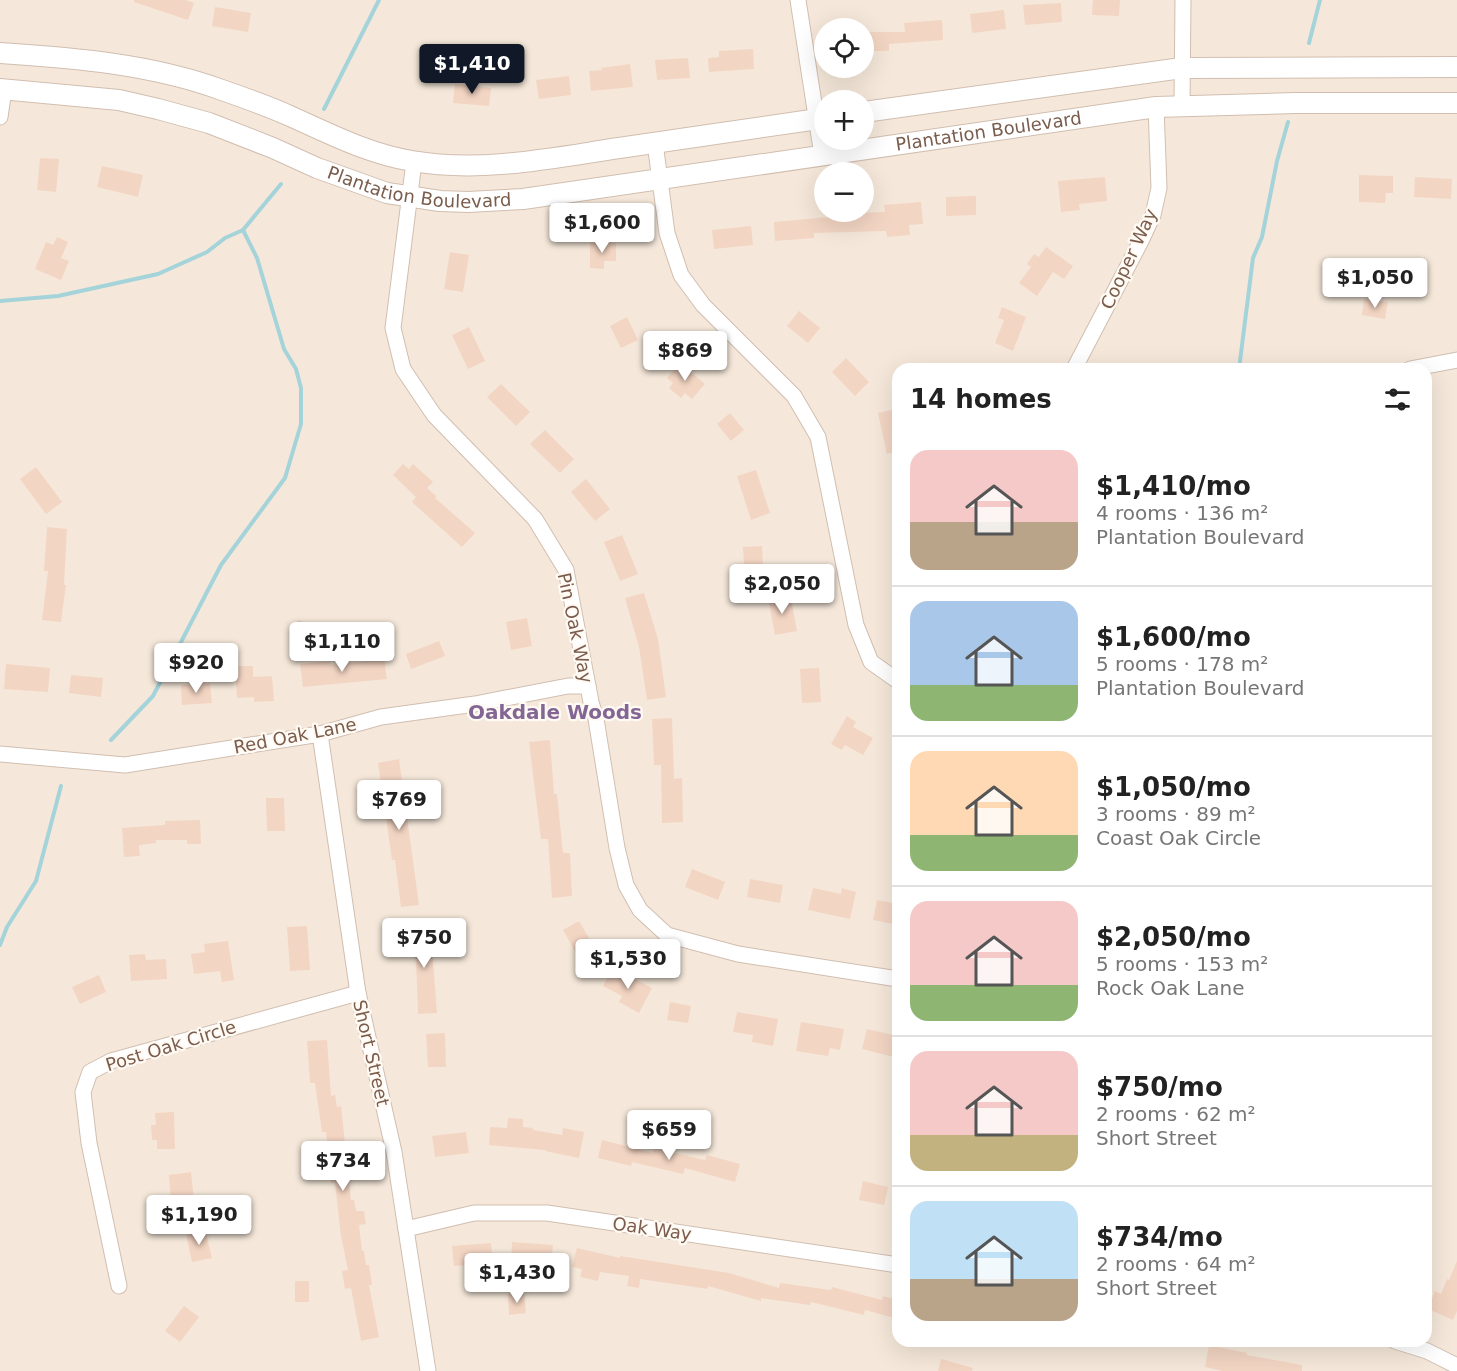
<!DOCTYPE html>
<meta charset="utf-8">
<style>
body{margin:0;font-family:"DejaVu Sans",sans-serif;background:#f2f2f2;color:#222;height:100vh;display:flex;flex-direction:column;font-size:22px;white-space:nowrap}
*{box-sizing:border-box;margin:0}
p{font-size:20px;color:#767676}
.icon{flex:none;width:33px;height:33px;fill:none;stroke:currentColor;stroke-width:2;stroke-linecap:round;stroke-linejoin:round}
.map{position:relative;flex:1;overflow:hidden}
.panel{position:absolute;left:892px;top:363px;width:540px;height:984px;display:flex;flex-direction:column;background:#fff;border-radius:18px;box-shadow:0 6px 24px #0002}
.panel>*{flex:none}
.fabs{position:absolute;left:814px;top:18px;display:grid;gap:12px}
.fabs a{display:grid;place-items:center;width:60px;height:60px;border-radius:50%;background:#fff;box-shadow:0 6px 24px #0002;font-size:30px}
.price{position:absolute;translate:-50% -51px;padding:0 14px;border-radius:6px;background:#fff;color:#222;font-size:20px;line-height:39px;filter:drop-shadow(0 2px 3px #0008)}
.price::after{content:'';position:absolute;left:50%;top:36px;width:18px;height:14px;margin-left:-9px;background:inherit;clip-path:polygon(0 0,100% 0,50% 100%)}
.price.selected{background:#111827;color:#fff}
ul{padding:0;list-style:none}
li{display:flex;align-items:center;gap:18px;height:150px;padding:0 18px}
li+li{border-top:2px solid #e0e0e0}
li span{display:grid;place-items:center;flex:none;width:168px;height:120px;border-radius:18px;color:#555}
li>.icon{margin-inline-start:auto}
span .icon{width:72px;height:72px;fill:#fffc;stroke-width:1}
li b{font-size:26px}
h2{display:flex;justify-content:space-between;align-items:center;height:72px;padding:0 18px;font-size:26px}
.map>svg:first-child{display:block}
.residential{fill:#f5e8da;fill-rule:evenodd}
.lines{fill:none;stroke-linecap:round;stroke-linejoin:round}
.stream{stroke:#a5d3da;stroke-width:4}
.building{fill:#f3d5c3}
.minor-casing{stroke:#d1beb0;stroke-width:17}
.tertiary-casing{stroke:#d1beb0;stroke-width:22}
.minor{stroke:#fff;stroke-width:15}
.tertiary{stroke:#fff;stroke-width:20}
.labels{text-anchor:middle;stroke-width:4.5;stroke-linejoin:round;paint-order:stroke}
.street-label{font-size:18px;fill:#7a5c4d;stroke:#fffaf3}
.neighbourhood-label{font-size:20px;font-weight:bold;fill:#846695;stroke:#fffaf3}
</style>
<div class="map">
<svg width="1457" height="1371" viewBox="0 0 1457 1371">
<rect width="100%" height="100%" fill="#fdf6ec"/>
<path class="residential" d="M 0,0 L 1457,0 L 1457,1371 L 0,1371 ZM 825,28 L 864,28 L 864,68 L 825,68 ZM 825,100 L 864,100 L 864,140 L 825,140 ZM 825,172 L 864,172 L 864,212 L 825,212 ZM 898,369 L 1426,369 L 1426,1341 L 898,1341 Z"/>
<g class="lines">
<g class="stream">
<path d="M 1309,43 L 1320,0"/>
<path d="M 324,109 L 379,0"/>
<path d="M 0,301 L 58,296 L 158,274 L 207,252 L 225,238 L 243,230 L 281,184"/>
<path d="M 1239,369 L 1253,258 L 1262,237 L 1277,161 L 1288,122"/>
<path d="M 111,740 L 153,696 L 221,565 L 285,478 L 301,424 L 301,388 L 296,369 L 284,349 L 257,258 L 243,230"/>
<path d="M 0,945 L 7,927 L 36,881 L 61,786"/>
</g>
</g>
<g class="building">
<path d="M 134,0 L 186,0 L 194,3 L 188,20 L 134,2 Z"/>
<path d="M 1093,0 L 1120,0 L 1119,16 L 1092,15 Z"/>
<path d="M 1061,3 L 1062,22 L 1025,25 L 1023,5 Z"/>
<path d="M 215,7 L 251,13 L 248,32 L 212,26 Z"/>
<path d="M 1004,10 L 1006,29 L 972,33 L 970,14 Z"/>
<path d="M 942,20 L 943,40 L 889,44 L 889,51 L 864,51 L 864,32 L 905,32 L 904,23 Z"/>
<path d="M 753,49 L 754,69 L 709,72 L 708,58 L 719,57 L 719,51 Z"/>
<path d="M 688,58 L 690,78 L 657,80 L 655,60 Z"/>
<path d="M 630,64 L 633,87 L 591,91 L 589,71 L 602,70 L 601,68 Z"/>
<path d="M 569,76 L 571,95 L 539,99 L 536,80 Z"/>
<path d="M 455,84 L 491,88 L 489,106 L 453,103 Z"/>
<path d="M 40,158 L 59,159 L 56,192 L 37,190 Z"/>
<path d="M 102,166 L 143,175 L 138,197 L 97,187 Z"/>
<path d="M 1359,175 L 1393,176 L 1393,193 L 1386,193 L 1385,203 L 1359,202 Z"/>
<path d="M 1105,177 L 1107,201 L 1079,204 L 1080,210 L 1061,212 L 1058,181 Z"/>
<path d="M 1415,177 L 1452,179 L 1451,199 L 1414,197 Z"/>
<path d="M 976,196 L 976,215 L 946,216 L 946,197 Z"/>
<path d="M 921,202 L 923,224 L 909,225 L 910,235 L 887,237 L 886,231 L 814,233 L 814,238 L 775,241 L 774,222 L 829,217 L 829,214 L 885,212 L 884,205 Z"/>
<path d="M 751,226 L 753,245 L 714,249 L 712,230 Z"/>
<path d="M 57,237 L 68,242 L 61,258 L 69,261 L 61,280 L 35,269 L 46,242 L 53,245 Z"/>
<path d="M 590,243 L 616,243 L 616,261 L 604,261 L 604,269 L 590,268 Z"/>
<path d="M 1046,247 L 1073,266 L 1064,279 L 1053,272 L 1037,296 L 1019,283 L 1031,267 L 1027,264 L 1034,254 L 1039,257 Z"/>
<path d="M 450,252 L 469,255 L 463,292 L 444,289 Z"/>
<path d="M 1364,299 L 1388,302 L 1385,319 L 1362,315 Z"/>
<path d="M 1002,307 L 1026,317 L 1013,351 L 995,343 L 1004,320 L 998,318 Z"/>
<path d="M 799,311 L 820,328 L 808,343 L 787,326 Z"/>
<path d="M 627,317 L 638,340 L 621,348 L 610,326 Z"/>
<path d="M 469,327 L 485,361 L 468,369 L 452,335 Z"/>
<path d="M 846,358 L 869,382 L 855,396 L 832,372 Z"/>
<path d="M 680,363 L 705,384 L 692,399 L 685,393 L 681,398 L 669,388 L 673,383 L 667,378 Z"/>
<path d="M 501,384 L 530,412 L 516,426 L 487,397 Z"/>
<path d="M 896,409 L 898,418 L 898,451 L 887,454 L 878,413 Z"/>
<path d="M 730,413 L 744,430 L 731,441 L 717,424 Z"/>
<path d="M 545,430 L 574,459 L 560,473 L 530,444 Z"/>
<path d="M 403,464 L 409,469 L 413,464 L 433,482 L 427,488 L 436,496 L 435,498 L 475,533 L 462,547 L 412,502 L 416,497 L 393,475 Z"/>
<path d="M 36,467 L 62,502 L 46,514 L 20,479 Z"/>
<path d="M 756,470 L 770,513 L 751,520 L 737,476 Z"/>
<path d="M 586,479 L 610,509 L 595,521 L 571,492 Z"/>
<path d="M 47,527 L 67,529 L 64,585 L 66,585 L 61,622 L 42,620 L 48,571 L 44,571 Z"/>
<path d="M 622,535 L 638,574 L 620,581 L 604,542 Z"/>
<path d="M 762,546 L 763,566 L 744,566 L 743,547 Z"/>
<path d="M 644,593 L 658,639 L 666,697 L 647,700 L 639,647 L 625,598 Z"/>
<path d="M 790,594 L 797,631 L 775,635 L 768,598 Z"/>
<path d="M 527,618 L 532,646 L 511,650 L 506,622 Z"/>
<path d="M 298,620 L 315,627 L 311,637 L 294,629 Z"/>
<path d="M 439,641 L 445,656 L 411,669 L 406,654 Z"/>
<path d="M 384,659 L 387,679 L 303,687 L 300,664 L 330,661 L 331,665 Z"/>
<path d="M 6,664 L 50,668 L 48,692 L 4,689 Z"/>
<path d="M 235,666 L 253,666 L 253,677 L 272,676 L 274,701 L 254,702 L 254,697 L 237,698 Z"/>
<path d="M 819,668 L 821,702 L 802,703 L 800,669 Z"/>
<path d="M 71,675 L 103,678 L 101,697 L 69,693 Z"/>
<path d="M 210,683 L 212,703 L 182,705 L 181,685 Z"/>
<path d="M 847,716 L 856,722 L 853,727 L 873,738 L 863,755 L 845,745 L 842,750 L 831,744 Z"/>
<path d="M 672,718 L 674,779 L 682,778 L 683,822 L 662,823 L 661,765 L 654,765 L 652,719 Z"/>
<path d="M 550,740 L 554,794 L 557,794 L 563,853 L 570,853 L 572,896 L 552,898 L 548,839 L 541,839 L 529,742 Z"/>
<path d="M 399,759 L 419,905 L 401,907 L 395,860 L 392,860 L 378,763 Z"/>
<path d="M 266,798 L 284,798 L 285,831 L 267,831 Z"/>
<path d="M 200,820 L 201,844 L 187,844 L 187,840 L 156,840 L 156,843 L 139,845 L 140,856 L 124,857 L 122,828 L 165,825 L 165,821 Z"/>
<path d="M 692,869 L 725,882 L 718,900 L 685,887 Z"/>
<path d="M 750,879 L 783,885 L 780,903 L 747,897 Z"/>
<path d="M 813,888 L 841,894 L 842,888 L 856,892 L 850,919 L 808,910 Z"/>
<path d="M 877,900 L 898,904 L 898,925 L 873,920 Z"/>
<path d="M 579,921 L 599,955 L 582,964 L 563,930 Z"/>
<path d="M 430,923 L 437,1013 L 418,1014 L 416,959 L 414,959 L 412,924 Z"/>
<path d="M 307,926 L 310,970 L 290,971 L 287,927 Z"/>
<path d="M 228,941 L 234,980 L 222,982 L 220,971 L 194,974 L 191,954 L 205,952 L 204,944 Z"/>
<path d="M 145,954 L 146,960 L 166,959 L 167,979 L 131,981 L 129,955 Z"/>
<path d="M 613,968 L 652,988 L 639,1013 L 619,1002 L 622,996 L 603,986 Z"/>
<path d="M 99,975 L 106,992 L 80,1004 L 72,987 Z"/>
<path d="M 670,1002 L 691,1006 L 688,1023 L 667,1020 Z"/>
<path d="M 737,1012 L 778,1019 L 773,1046 L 752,1042 L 753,1035 L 733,1032 Z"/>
<path d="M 801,1022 L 844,1029 L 840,1050 L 830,1048 L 828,1056 L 796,1051 Z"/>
<path d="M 867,1029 L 898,1036 L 898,1058 L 862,1049 Z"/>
<path d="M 445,1033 L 446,1067 L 428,1067 L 426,1034 Z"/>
<path d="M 327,1040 L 331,1096 L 335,1095 L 337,1107 L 341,1106 L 351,1200 L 354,1200 L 356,1211 L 364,1211 L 366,1224 L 359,1225 L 362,1251 L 364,1251 L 366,1265 L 369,1265 L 372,1285 L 369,1285 L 379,1337 L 361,1341 L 351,1288 L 345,1289 L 342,1271 L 348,1270 L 341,1236 L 335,1183 L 331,1183 L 326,1132 L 322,1132 L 315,1083 L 310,1083 L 307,1041 Z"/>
<path d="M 174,1112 L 175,1149 L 157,1149 L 157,1140 L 152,1140 L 151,1125 L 156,1125 L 155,1113 Z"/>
<path d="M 508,1118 L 523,1119 L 523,1127 L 533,1128 L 533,1130 L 562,1135 L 563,1128 L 584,1132 L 579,1158 L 545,1151 L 545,1150 L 489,1145 L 490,1127 L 507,1128 Z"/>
<path d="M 466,1132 L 469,1153 L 435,1157 L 432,1136 Z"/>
<path d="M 602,1140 L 653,1153 L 654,1148 L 705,1160 L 707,1155 L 740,1164 L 735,1182 L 685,1168 L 683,1174 L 632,1162 L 631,1166 L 598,1158 Z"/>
<path d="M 191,1172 L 194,1200 L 171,1202 L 169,1175 Z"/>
<path d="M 863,1181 L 888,1187 L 884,1205 L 859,1200 Z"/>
<path d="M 205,1230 L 212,1258 L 192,1262 L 186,1235 Z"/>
<path d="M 512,1242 L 553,1245 L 551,1265 L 511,1262 Z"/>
<path d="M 491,1243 L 493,1263 L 454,1266 L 452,1246 Z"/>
<path d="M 577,1248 L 620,1258 L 620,1256 L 729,1273 L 779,1288 L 780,1283 L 831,1290 L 832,1287 L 882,1300 L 883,1296 L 898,1300 L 898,1319 L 865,1310 L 864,1315 L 811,1302 L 810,1305 L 761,1298 L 761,1301 L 708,1286 L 708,1289 L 640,1279 L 639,1288 L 627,1286 L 629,1276 L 600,1272 L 598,1281 L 580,1277 L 582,1269 L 572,1267 Z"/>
<path d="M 1457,1261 L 1457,1311 L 1453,1320 L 1428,1309 L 1435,1291 L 1441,1294 L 1447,1279 L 1449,1280 Z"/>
<rect x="295" y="1281" width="14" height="21"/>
<path d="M 524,1292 L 526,1313 L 509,1315 L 508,1294 Z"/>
<path d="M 184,1306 L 199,1317 L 180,1342 L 165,1331 Z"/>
<path d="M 1209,1345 L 1247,1353 L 1247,1355 L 1302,1365 L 1302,1371 L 1222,1371 L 1205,1367 Z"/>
<path d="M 941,1359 L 973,1368 L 972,1371 L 938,1371 Z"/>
</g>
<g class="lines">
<g class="minor-casing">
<g id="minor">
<path d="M 798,0 L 822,155"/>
<path d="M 1182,105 L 1183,0"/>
<path d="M 0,117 L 4,89"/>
<path d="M 655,143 L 667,233 L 681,275 L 703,305 L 794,396 L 818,437 L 856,625 L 871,662 L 898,681"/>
<path d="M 414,162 L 393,328 L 403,369 L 434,415 L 535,519 L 566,570 L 591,702 L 596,719 L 617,848 L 626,885 L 640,910 L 667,935 L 738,954 L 898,979"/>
<path d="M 1074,369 L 1142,239 L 1153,215 L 1159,188 L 1156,107"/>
<path d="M 1410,369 L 1457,360"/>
<path d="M 320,734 L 358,993 L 394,1152 L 428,1371"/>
<path d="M 0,754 L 125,765 L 320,734 L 381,717 L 475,704 L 568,686 L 588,686"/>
<path d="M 406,1229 L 474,1213 L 547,1213 L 898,1265"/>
<path d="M 119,1286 L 89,1143 L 83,1092 L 90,1072 L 111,1061 L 358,993"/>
<path d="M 1395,1341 L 1427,1351 L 1457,1366"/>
</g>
</g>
<g class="tertiary-casing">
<g id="tertiary">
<path d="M 0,53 C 75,58 151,64 222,90 C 245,98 268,106 290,116 C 330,134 369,154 412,161 C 482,173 551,158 619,148 C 688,138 756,128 825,118"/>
<path id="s1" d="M 0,89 L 119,100 L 158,109 L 209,123 L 273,148 L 317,168 L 387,193 L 440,201 L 468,202 L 523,199 L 1156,107 L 1295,103 L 1457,103"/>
<path d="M 864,112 L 1182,68 L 1457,67"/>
</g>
</g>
<use href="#minor" class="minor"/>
<use href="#tertiary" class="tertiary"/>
</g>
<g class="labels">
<g class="street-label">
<text dy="6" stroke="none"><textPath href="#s1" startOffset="1011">Plantation Boulevard</textPath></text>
<text dy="6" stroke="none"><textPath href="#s1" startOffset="435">Plantation Boulevard</textPath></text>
<text transform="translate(1129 259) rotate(-65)" y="6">Cooper Way</text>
<text transform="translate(575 628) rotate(78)" y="6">Pin Oak Way</text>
<text transform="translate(295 736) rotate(-11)" y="6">Red Oak Lane</text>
<text transform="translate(171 1046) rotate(-17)" y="6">Post Oak Circle</text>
<text transform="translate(371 1053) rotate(77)" y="6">Short Street</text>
<text transform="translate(652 1229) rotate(8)" y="6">Oak Way</text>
</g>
<g class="neighbourhood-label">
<text x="555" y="719">Oakdale Woods</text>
</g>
</g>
</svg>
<div class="fabs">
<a><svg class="icon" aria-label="locate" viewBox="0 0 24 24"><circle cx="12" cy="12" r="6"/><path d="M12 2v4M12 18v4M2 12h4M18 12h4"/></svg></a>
<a>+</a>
<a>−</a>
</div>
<b class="price selected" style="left:472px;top:95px">$1,410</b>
<b class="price" style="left:602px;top:254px">$1,600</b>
<b class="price" style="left:1375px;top:309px">$1,050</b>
<b class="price" style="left:685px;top:382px">$869</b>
<b class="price" style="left:782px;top:615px">$2,050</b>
<b class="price" style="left:342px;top:673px">$1,110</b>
<b class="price" style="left:196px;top:694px">$920</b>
<b class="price" style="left:399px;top:831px">$769</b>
<b class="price" style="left:424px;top:969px">$750</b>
<b class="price" style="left:628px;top:990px">$1,530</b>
<b class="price" style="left:669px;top:1161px">$659</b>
<b class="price" style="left:343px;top:1192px">$734</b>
<b class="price" style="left:199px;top:1246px">$1,190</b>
<b class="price" style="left:517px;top:1304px">$1,430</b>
<section class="panel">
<h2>14 homes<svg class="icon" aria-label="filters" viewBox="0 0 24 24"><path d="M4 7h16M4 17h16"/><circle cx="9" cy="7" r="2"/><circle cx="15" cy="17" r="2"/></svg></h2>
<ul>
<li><span style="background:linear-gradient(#f6c9c9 60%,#b9a48a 0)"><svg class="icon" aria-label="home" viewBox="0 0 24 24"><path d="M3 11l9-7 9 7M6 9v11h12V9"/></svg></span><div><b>$1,410/mo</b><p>4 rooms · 136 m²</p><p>Plantation Boulevard</p></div></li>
<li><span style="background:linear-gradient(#a9c7e8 70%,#8fb573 0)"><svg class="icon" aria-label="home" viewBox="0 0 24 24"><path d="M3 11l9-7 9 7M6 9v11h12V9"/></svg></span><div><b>$1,600/mo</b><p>5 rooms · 178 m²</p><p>Plantation Boulevard</p></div></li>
<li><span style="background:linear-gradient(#ffd9b3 70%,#8fb573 0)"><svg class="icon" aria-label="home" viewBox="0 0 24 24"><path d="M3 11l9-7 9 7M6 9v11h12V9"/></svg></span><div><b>$1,050/mo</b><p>3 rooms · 89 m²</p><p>Coast Oak Circle</p></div></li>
<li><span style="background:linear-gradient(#f6c9c9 70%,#8fb573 0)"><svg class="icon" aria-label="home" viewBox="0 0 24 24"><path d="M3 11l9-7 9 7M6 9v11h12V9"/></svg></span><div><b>$2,050/mo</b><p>5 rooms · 153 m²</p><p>Rock Oak Lane</p></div></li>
<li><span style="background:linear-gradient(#f6c9c9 70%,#c2b280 0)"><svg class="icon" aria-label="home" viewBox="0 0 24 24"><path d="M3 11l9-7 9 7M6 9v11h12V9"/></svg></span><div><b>$750/mo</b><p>2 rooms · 62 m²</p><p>Short Street</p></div></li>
<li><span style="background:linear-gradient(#bfe0f5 65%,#b9a48a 0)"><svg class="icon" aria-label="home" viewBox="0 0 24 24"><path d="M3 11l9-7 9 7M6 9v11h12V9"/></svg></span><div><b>$734/mo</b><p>2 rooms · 64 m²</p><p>Short Street</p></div></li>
</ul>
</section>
</div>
